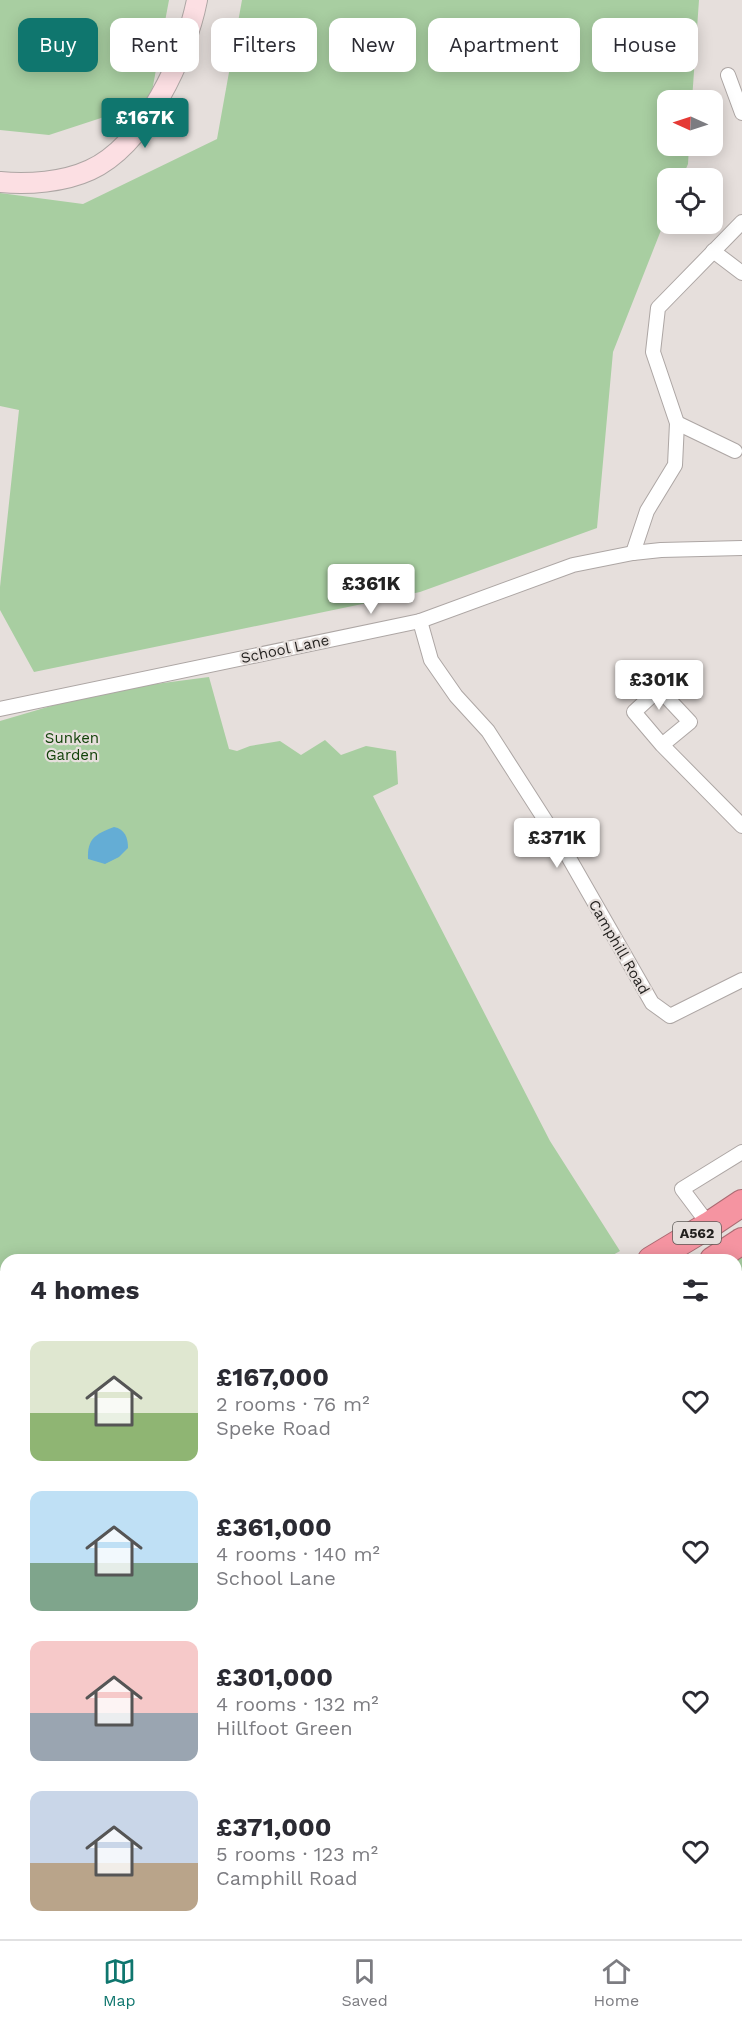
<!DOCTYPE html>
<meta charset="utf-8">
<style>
body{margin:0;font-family:"Work Sans",sans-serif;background:#f2f2f3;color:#2b2b33;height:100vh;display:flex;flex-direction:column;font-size:22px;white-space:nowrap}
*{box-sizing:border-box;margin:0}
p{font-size:20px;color:#7c7c81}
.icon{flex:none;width:33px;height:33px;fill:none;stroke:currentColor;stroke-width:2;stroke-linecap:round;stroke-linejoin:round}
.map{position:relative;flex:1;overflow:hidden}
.details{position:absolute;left:0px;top:1254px;width:742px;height:686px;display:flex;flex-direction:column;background:#fff;border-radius:18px 18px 0 0;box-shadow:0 3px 15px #0003}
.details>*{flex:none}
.top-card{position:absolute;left:18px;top:18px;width:706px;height:54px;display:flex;gap:12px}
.needle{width:39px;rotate:273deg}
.fabs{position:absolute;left:657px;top:90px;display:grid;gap:12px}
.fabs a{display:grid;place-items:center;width:66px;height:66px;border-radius:12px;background:#fff;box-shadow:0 3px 15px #0003;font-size:30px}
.price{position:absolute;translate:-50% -51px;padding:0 14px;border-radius:6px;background:#fff;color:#222;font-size:20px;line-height:39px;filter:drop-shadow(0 2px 3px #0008)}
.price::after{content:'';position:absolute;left:50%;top:36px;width:18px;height:14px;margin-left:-9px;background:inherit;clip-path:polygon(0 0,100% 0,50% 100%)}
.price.on{background:#0f766e;color:#fff}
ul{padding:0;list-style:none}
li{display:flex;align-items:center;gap:18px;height:150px;padding:0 30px}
li span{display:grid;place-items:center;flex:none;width:168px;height:120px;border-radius:12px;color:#555}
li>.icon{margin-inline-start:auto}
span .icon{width:72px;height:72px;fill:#fffc;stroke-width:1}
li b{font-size:26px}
h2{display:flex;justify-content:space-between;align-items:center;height:72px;padding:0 30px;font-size:26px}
.tag{padding:0 21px;border-radius:12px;background:#fff;box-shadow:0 3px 15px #0003;font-size:21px;line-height:54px}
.tag.on{background:#0f766e;color:#fff}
.tabs{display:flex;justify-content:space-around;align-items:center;height:84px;border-top:2px solid #e1e1e2;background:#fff;font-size:16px;color:#7c7c81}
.tabs a{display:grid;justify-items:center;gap:3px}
.tabs .on{color:#0f766e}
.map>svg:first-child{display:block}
.green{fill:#a8cea1}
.water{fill:#64add5}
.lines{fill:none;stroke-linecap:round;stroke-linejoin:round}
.lane-casing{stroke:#ada6a4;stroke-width:10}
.street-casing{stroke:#ada6a4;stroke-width:16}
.secondary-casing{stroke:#ada6a4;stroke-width:22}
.highway-casing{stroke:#ab6b73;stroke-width:28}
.lane{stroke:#fff;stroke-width:7}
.street{stroke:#fff;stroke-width:14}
.secondary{stroke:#fcdfe3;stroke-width:20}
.highway{stroke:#f594a1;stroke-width:26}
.labels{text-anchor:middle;stroke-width:4.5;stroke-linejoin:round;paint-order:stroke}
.shield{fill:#e6dfdc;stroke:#5c5956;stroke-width:1.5}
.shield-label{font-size:14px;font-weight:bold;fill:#211f1d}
.street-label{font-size:15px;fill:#211f1d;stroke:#e6dfdc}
.park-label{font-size:15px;fill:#124209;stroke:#e6dfdc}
</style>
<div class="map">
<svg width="742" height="1939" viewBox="0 0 742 1939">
<rect width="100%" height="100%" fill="#e6dfdc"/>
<g class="green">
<path d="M 0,0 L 169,0 L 150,102 L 49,135 L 0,130 Z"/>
<path d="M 242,0 L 699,0 L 692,100 L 668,100 L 668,146 L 689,146 L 688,164 L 682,178 L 668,178 L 667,215 L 613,352 L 597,528 L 420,592 L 34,672 L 0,610 L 0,587 L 19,410 L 0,406 L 0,193 L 83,204 L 217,139 Z"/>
<path d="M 209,677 L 229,749 L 237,751 L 250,746 L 280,741 L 301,755 L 325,740 L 341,755 L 366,746 L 396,751 L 398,784 L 373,796 L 550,1141 L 620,1251 L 604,1260 L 6,1260 L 6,1534 L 0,1535 L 0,721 L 102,691 Z"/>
<path d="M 742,1255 L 742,1939 L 495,1939 L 492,1934 L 736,1934 L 736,1260 L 734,1260 Z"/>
<path d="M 6,1610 L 6,1934 L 449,1934 L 452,1939 L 0,1939 L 0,1611 Z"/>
</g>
<path class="water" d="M 114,827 C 125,829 128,838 128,848 L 119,857 L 105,864 L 88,859 C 87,838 96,834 114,827 Z"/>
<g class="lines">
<g class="lane-casing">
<g id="lane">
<path d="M 736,1287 L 742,1284"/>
<path d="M 736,1360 L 742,1355"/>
<path d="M 736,1410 L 742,1415"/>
<path d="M 736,1445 L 742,1446"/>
<path d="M 1,1649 L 6,1679"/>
<path d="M 736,1869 L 742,1867"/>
<path d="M 642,1934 L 643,1939"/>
<path d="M 506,1938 L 524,1934"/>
</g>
</g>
<g class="street-casing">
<g id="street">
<path d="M 728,75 L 742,113"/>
<path d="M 713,251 L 742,273"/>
<path d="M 677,423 L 735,451"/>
<path d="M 633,553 L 647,511 L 675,465 L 677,423 L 653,352 L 658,308 L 742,222"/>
<path d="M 420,621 L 431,660 L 456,696 L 488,731 L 565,851 L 652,1003 L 670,1016 L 742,980"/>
<path d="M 0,709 L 420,621 L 573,565 L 633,553 L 661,550 L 742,548"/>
<path d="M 662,745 L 690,722 L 659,689 L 634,712 L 662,745 L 742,826"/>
<path d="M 709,1225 L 682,1189 L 742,1152"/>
</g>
</g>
<g class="secondary-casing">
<path id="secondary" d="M 0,182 C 28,185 64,182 90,170 C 145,145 186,56 197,0"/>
</g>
<g class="highway-casing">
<g id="highway">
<path d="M 651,1260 L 709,1225 L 742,1203"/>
<path d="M 713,1260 L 742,1241"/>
<path d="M 0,1561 L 6,1560"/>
<path d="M 0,1596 L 6,1595"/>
</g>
</g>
<use href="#lane" class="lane"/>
<use href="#street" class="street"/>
<use href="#secondary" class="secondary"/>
<use href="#highway" class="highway"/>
</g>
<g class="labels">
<rect class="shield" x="673" y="1222" width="48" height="22" rx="4.5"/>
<g class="shield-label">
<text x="697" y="1238">A562</text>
</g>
<g class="street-label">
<text transform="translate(285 649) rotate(-12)" y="5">School Lane</text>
<text transform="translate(619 947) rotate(60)" y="5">Camphill Road</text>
</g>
<g class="park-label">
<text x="72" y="743">Sunken<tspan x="72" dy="17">Garden</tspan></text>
</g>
</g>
</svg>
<div class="fabs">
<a><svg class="needle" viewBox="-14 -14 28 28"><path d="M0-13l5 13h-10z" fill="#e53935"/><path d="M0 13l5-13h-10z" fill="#7c7c81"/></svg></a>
<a><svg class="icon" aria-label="locate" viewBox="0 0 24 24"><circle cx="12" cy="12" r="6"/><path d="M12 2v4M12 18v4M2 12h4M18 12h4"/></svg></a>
</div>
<b class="price on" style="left:145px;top:149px">£167K</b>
<b class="price" style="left:371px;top:615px">£361K</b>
<b class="price" style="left:659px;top:711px">£301K</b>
<b class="price" style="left:557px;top:869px">£371K</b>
<div class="top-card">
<a class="tag on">Buy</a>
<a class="tag">Rent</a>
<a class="tag">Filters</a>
<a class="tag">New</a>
<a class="tag">Apartment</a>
<a class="tag">House</a>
</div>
<section class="details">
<h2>4 homes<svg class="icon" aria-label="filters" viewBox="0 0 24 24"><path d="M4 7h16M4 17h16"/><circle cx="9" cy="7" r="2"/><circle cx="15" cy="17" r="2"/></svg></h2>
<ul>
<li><span style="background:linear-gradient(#dfe7d0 60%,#8fb573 0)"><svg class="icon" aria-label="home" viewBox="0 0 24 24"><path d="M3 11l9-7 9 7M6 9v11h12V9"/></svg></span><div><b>£167,000</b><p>2 rooms · 76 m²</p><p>Speke Road</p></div><svg class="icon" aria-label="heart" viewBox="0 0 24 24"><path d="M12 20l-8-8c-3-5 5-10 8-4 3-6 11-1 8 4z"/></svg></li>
<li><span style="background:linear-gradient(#bfe0f5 60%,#7fa58c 0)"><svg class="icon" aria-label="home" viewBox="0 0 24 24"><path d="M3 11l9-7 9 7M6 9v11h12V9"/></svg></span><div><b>£361,000</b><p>4 rooms · 140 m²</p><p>School Lane</p></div><svg class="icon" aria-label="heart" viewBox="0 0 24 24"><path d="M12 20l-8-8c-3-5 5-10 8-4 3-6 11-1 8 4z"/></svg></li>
<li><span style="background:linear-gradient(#f6c9c9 60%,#9aa5b1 0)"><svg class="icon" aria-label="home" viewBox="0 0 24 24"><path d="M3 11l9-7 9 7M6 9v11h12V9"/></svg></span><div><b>£301,000</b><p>4 rooms · 132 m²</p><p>Hillfoot Green</p></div><svg class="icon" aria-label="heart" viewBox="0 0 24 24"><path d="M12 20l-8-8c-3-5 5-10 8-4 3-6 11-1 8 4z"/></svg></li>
<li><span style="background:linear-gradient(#c9d6e8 60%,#b9a48a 0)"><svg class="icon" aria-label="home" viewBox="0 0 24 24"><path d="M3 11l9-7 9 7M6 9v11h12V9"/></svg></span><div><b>£371,000</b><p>5 rooms · 123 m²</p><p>Camphill Road</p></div><svg class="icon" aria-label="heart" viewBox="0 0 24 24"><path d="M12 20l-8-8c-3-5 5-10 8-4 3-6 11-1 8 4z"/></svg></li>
</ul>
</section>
</div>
<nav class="tabs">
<a class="on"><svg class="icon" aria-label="map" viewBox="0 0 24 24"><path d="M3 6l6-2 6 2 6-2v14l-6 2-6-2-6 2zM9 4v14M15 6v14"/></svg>Map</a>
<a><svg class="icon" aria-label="saved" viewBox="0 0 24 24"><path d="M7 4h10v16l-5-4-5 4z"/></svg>Saved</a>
<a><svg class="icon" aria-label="home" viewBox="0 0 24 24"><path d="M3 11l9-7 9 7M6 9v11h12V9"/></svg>Home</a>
</nav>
